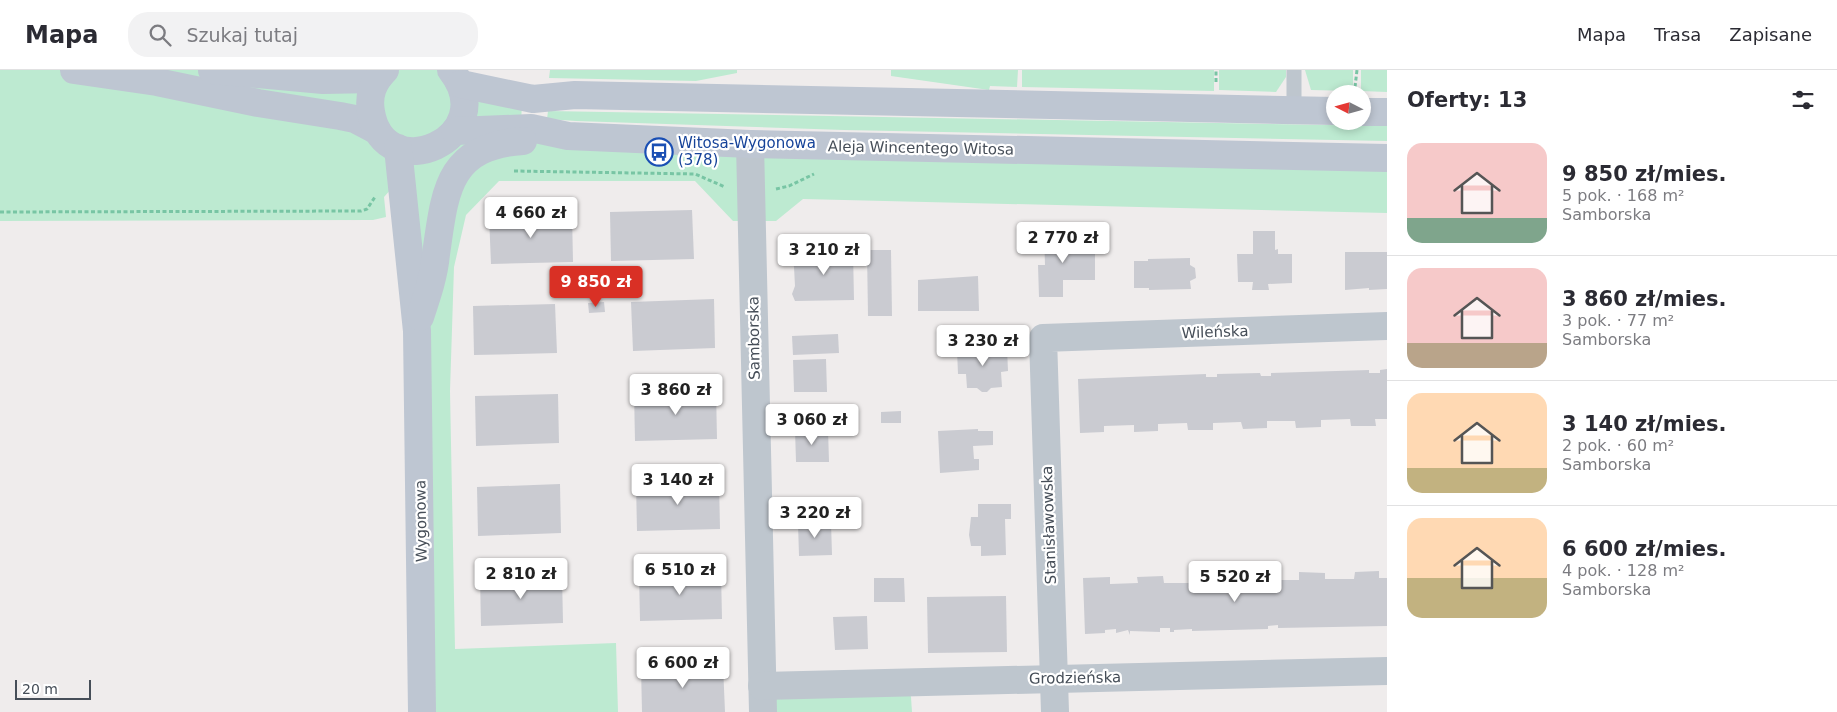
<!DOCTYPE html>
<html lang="pl">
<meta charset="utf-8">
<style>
body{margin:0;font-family:"DejaVu Sans",sans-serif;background:#f2f2f3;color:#2b2b33;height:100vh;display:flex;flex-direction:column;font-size:19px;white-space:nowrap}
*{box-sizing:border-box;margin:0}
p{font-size:16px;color:#7c7c81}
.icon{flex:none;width:28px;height:28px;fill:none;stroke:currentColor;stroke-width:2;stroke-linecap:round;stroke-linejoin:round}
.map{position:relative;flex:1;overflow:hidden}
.details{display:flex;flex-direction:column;background:#fff;width:450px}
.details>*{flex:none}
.needle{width:32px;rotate:276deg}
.controls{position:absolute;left:1326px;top:15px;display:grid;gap:10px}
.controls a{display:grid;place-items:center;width:45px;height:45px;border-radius:50%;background:#fff;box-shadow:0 2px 8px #0003;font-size:25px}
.scale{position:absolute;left:15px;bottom:12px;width:76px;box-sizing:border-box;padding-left:5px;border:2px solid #464e58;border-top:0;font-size:14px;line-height:18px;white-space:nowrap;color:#464e58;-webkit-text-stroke:4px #fff;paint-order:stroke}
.price{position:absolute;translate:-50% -42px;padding:0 11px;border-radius:5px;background:#fff;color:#222;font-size:16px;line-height:32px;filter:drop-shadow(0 1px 2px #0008)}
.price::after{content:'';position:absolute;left:50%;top:30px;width:15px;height:11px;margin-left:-8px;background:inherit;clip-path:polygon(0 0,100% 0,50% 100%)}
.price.active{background:#d93025;color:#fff}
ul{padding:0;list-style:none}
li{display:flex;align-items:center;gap:15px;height:125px;padding:0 20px}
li+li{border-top:1px solid #e1e1e2}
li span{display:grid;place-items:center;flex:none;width:140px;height:100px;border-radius:15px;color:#555}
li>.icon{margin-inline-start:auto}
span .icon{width:60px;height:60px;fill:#fffc;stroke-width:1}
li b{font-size:21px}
h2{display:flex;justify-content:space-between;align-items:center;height:60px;padding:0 20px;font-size:21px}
header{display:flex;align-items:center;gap:30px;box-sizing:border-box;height:70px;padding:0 25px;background:#fff;border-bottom:1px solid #e1e1e2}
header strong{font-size:24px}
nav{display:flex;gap:28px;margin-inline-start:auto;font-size:18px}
.search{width:350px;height:45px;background:#f2f2f3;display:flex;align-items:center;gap:12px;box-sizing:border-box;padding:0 18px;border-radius:20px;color:#7c7c81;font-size:19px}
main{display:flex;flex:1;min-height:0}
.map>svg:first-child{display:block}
.green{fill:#bdead1}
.building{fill:#cacbd1}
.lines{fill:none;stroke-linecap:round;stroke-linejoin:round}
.path{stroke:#78c5a4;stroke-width:3;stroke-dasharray:4 2.5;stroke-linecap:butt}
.lane{stroke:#bec6ce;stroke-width:15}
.street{stroke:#bec6ce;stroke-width:28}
.secondary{stroke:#bec6d2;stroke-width:28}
.labels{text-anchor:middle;stroke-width:4.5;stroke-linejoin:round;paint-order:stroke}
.transit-label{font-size:15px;fill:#164399;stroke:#fff;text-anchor:start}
.street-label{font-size:15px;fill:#464e58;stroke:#fff}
</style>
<header>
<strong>Mapa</strong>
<div class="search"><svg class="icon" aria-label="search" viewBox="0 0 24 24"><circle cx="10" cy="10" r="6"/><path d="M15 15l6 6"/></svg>Szukaj tutaj</div>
<nav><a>Mapa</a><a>Trasa</a><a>Zapisane</a></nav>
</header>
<main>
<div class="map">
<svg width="1387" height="642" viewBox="0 0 1387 642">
<rect width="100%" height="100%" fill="#efecec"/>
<g class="green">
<path d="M 0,0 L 453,0 L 456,61 L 1387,88 L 1387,143 L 803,129 L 776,151 L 733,151 L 695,111 L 499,111 L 466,145 L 454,197 L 450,321 L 455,579 L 616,573 L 618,642 L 422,642 L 401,108 L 384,127 L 386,147 L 373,150 L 0,151 Z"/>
<path d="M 550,0 L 737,0 L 737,3 L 696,11 L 549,8 Z"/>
<path d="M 891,0 L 1018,0 L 1017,17 L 990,16 L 989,20 L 891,6 Z"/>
<path d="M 1022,0 L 1214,0 L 1214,21 L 1022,17 Z"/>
<path d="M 1219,0 L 1286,0 L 1286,7 L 1276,22 L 1219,20 Z"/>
<path d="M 1305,0 L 1353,0 L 1353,21 L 1311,20 Z"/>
<path d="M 1361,0 L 1387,0 L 1387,22 L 1361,21 Z"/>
<path d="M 475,27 L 522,36 L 521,50 L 473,51 Z"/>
<path d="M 548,41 L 1387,56 L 1387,71 L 844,60 L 576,51 L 547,49 Z"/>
<path d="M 910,613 L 912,642 L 763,642 L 762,616 Z"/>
</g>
<g class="building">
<path d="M 692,140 L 694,189 L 611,191 L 610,142 Z"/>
<path d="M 572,143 L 573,192 L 491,194 L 489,146 Z"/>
<path d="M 1253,161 L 1275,161 L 1275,180 L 1278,179 L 1278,184 L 1292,184 L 1292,213 L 1268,214 L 1269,220 L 1252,220 L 1253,212 L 1238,212 L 1237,184 L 1253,184 Z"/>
<path d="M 1044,162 L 1072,162 L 1072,172 L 1080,175 L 1083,182 L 1095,181 L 1095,210 L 1063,210 L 1063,227 L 1039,227 L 1038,195 L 1045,195 Z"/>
<path d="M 841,179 L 853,181 L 854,230 L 795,231 L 792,224 L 795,216 L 794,197 L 792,190 L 794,183 L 806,180 L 810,184 L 837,183 Z"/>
<path d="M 867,180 L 891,180 L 892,246 L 868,246 Z"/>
<path d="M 1345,182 L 1387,182 L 1387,219 L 1369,220 L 1369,218 L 1345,220 Z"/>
<path d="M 1190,188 L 1190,195 L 1195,198 L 1196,208 L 1190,211 L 1191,219 L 1149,220 L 1149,218 L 1134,218 L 1134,191 L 1148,191 L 1148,189 Z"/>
<path d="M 978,206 L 979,241 L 918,241 L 918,210 Z"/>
<path d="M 714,229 L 715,278 L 633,281 L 631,232 Z"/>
<path d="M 604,232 L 605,242 L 589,243 L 588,233 Z"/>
<path d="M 555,234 L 557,283 L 474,285 L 473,236 Z"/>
<path d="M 838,264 L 839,283 L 793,285 L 792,266 Z"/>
<path d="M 1007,278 L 1008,301 L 1001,302 L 1002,317 L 991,318 L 987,322 L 982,322 L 977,318 L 967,318 L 966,304 L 958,304 L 957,280 Z"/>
<path d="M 826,289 L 827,322 L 794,322 L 793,290 Z"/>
<path d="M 1387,299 L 1387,349 L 1375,349 L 1376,356 L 1351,356 L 1350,349 L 1321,350 L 1321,357 L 1296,358 L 1295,351 L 1267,351 L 1267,358 L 1243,359 L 1241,352 L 1213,353 L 1213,360 L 1188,360 L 1187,353 L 1158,354 L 1158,361 L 1134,362 L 1134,355 L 1104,356 L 1104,362 L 1080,363 L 1078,309 L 1206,304 L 1206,307 L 1217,307 L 1217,304 L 1260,303 L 1261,306 L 1271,306 L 1271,303 L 1369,300 L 1369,303 L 1380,303 L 1380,300 Z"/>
<path d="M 716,320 L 717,369 L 635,371 L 634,322 Z"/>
<path d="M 558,324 L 559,373 L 476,376 L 475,326 Z"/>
<path d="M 901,341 L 901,353 L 881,353 L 881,342 Z"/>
<path d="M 828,359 L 829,392 L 796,392 L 795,360 Z"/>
<path d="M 978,359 L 978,361 L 993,361 L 993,375 L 973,376 L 974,389 L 979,389 L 979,400 L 940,403 L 938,361 Z"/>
<path d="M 719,410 L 720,459 L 637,461 L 636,412 Z"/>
<path d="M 560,414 L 561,463 L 478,466 L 477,417 Z"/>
<path d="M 978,434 L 1011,434 L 1011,449 L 1005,449 L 1006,485 L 981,486 L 981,476 L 971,476 L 969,465 L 971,447 L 978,447 Z"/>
<path d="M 831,452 L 832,485 L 799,486 L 798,453 Z"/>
<path d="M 721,501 L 722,549 L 640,551 L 639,503 Z"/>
<path d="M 1379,501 L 1379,508 L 1387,508 L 1387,556 L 1278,558 L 1278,555 L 1268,556 L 1268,559 L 1192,561 L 1192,559 L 1174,560 L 1174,562 L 1170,562 L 1170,558 L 1160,558 L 1160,562 L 1130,561 L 1130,565 L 1128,560 L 1116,563 L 1116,559 L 1105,560 L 1105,563 L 1085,564 L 1083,508 L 1110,507 L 1110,514 L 1138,513 L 1137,507 L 1163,506 L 1164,513 L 1192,513 L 1193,505 L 1217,505 L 1217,512 L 1247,511 L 1247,503 L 1272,503 L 1271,510 L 1299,510 L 1299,502 L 1325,503 L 1325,509 L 1354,509 L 1355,502 Z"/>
<path d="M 562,505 L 563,553 L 481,556 L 480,507 Z"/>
<path d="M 874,508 L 904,508 L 905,532 L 874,532 Z"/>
<path d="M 1006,526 L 1007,582 L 928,583 L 927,527 Z"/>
<path d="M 867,546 L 868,579 L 835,580 L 833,547 Z"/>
<path d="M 723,595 L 725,642 L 642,642 L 641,597 Z"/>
</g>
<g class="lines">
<g class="path">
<path d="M 1216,12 L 1216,0"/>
<path d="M 1355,17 L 1357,0"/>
<path d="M 514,101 L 695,104 L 725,117"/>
<path d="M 776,119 L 789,116 L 814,104"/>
<path d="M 0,142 L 361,141 L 367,139 L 375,127"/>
</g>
<path class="lane" d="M 1294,40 L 1294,0"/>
<g class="street">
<path d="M 750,74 L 763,642"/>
<path d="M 762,616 L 1387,601"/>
<path d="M 1055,642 L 1043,268 L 1387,256"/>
</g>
<g class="secondary">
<path d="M 74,0 L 157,12 L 258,33 L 340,46 L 355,49 L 376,60"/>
<path d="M 212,0 L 323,10 L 376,9"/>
<path d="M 385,0 C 373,12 368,25 371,42 C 384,120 504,68 451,0"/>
<path d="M 461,14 L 533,29 L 575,25 L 1335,41"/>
<path d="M 1362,42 L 1387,42"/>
<path d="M 455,61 L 531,58 L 568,66 L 750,74 L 1387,88"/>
<path d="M 398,78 L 417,261 L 422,642"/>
<path d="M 420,247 C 427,226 434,206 436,184 C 445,122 447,76 523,71"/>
</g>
</g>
<defs>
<g id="bus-ring" transform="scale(1.4375)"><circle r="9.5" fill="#fff" stroke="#1a4fb4" stroke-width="1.5"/><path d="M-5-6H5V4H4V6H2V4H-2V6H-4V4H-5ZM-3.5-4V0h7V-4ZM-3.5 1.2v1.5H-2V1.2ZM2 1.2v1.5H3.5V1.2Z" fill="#1a4fb4"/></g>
</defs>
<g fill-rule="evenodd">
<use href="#bus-ring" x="659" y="82"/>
</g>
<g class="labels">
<g class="transit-label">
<text x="678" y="78">Witosa-Wygonowa<tspan x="678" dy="17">(378)</tspan></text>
</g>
<g class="street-label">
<text transform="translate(921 78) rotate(1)" y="5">Aleja Wincentego Witosa</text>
<text transform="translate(1215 262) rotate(-2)" y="5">Wileńska</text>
<text transform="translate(754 268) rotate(-91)" y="5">Samborska</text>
<text transform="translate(421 451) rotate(-91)" y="5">Wygonowa</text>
<text transform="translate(1049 455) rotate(-92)" y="5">Stanisławowska</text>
<text transform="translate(1075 608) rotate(-1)" y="5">Grodzieńska</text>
</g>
</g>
</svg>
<div class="controls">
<a><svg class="needle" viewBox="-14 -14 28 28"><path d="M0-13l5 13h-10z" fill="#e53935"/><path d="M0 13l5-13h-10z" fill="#7c7c81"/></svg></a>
</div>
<div class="scale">20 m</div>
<b class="price" style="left:531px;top:169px">4 660 zł</b>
<b class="price" style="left:1063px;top:194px">2 770 zł</b>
<b class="price" style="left:824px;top:206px">3 210 zł</b>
<b class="price active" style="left:596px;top:238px">9 850 zł</b>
<b class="price" style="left:983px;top:297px">3 230 zł</b>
<b class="price" style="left:676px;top:346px">3 860 zł</b>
<b class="price" style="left:812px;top:376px">3 060 zł</b>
<b class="price" style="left:678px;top:436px">3 140 zł</b>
<b class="price" style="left:815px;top:469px">3 220 zł</b>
<b class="price" style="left:680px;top:526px">6 510 zł</b>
<b class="price" style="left:521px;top:530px">2 810 zł</b>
<b class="price" style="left:1235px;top:533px">5 520 zł</b>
<b class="price" style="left:683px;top:619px">6 600 zł</b>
</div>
<section class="details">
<h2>Oferty: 13<svg class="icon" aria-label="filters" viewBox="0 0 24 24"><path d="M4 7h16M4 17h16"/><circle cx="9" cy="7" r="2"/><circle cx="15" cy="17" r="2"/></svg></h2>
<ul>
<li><span style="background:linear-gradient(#f6c9c9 75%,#7fa58c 0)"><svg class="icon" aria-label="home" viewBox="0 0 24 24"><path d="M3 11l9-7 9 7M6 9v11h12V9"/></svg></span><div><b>9 850 zł/mies.</b><p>5 pok. · 168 m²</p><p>Samborska</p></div></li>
<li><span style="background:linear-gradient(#f6c9c9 75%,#b9a48a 0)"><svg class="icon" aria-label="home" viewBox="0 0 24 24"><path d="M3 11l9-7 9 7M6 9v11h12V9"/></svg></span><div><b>3 860 zł/mies.</b><p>3 pok. · 77 m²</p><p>Samborska</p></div></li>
<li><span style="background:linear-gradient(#ffd9b3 75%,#c2b280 0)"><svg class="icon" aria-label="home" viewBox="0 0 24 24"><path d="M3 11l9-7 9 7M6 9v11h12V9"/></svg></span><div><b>3 140 zł/mies.</b><p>2 pok. · 60 m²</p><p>Samborska</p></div></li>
<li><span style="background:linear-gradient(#ffd9b3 60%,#c2b280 0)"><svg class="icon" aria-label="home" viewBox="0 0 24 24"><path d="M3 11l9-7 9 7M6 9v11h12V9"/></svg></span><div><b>6 600 zł/mies.</b><p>4 pok. · 128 m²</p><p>Samborska</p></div></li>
</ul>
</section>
</main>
